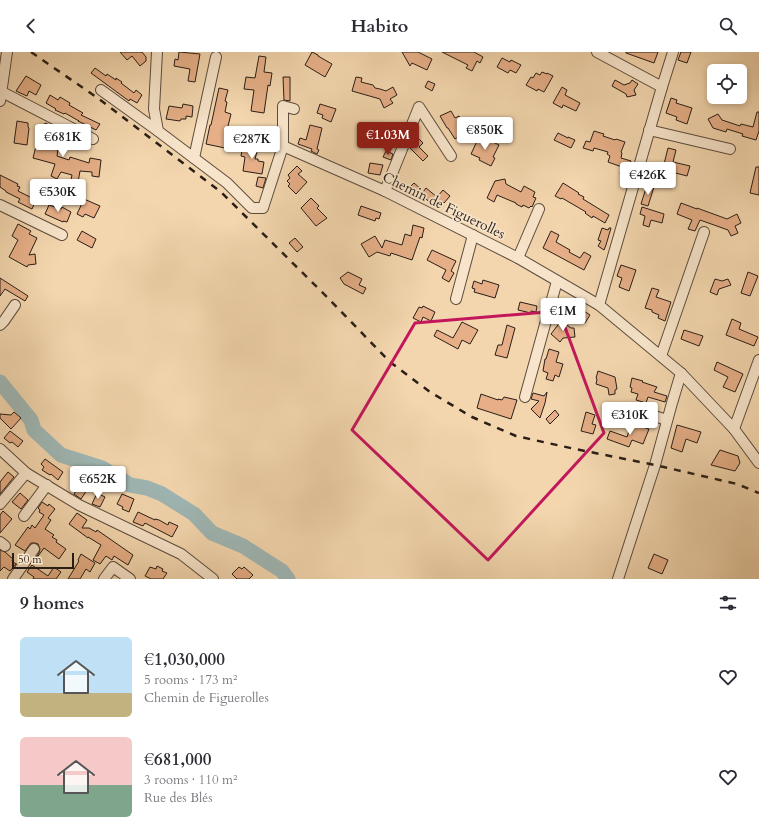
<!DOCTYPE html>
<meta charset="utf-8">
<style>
body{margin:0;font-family:Cardo,serif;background:#f7f7f7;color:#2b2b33;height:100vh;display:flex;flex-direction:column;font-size:15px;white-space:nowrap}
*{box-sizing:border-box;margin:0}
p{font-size:13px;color:#7c7c81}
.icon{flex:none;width:22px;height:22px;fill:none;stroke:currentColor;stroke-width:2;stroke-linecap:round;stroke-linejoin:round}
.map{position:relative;height:527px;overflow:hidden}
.panel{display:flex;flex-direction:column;background:#fff;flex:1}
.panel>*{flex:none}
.fabs{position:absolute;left:707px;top:12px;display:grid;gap:8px}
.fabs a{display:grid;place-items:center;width:40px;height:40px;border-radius:6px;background:#fff;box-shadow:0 2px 6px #0003;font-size:20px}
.scale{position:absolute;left:12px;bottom:10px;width:62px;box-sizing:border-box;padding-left:4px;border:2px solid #291e17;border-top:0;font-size:11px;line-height:14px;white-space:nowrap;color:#291e17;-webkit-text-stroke:3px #f7e4ca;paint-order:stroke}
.price{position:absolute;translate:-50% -34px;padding:0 9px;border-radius:4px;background:#fff;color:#222;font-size:13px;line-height:26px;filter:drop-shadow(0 1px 2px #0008)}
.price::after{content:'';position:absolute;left:50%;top:24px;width:12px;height:9px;margin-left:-6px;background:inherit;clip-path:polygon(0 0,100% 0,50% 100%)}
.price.selected{background:#8f2418;color:#fff}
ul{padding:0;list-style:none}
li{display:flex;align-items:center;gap:12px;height:100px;padding:0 20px}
li span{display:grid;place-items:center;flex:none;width:112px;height:80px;border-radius:6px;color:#555}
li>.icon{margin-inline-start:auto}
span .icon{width:48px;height:48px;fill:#fffc;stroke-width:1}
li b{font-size:17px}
h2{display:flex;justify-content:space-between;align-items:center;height:48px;padding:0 20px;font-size:17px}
header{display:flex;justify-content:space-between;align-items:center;height:52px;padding:0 20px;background:#fff;font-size:18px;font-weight:800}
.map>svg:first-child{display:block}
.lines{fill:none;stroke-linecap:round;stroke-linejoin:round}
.river{stroke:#9fb7b5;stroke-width:15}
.building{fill:#e6af87;stroke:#291e17}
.minor-casing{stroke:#5c4c3d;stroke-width:12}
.minor{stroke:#f7e4ca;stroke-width:10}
.rail{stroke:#291e17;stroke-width:2.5;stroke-dasharray:7 7;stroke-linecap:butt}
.marked{fill:none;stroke:#c2185b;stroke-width:3;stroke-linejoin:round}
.labels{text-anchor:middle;stroke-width:3.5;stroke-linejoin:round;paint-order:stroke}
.street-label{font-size:14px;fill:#291e17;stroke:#f7e4ca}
</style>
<header><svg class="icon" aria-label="back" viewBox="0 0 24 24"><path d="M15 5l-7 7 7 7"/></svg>Habito<svg class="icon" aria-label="search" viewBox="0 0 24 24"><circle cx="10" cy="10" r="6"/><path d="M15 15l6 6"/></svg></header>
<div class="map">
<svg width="759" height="527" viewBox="0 0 759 527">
<rect width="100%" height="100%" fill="#f3d6ae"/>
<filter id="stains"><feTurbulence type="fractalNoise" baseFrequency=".005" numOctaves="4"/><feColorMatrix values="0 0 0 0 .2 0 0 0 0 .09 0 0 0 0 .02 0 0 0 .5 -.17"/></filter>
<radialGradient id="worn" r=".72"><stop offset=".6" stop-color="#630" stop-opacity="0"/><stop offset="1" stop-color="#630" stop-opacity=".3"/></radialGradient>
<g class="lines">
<path class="river" d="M 0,330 L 31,368 L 34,378 L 61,403 L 102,416 L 130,433 L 147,436 L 162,442 L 194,462 L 212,481 L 243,494 L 282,519 L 288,527"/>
</g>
<g class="building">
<path d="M 120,0 L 142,0 L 146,5 L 146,9 L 140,14 L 132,4 L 127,8 Z"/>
<path d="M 179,0 L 200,2 L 195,30 L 188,29 L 190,17 L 174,14 L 175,7 L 178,8 Z"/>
<path d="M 312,0 L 318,3 L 318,4 L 332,12 L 325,25 L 305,13 Z"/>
<path d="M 402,0 L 418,0 L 432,7 L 427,18 L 412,11 L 410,14 Z"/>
<path d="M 442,0 L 474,0 L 483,5 L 480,11 L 477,9 L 472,19 L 466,16 L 468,13 Z"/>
<path d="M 626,0 L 658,0 L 654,11 L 626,1 Z"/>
<path d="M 681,0 L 691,0 L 687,11 L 678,8 Z"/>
<path d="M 259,4 L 266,5 L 264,20 L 272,21 L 270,34 L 268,33 L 264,61 L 251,59 L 254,38 L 244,37 L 246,25 L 255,26 Z"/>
<path d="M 502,6 L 510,10 L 511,8 L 521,13 L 516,21 L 510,18 L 508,21 L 497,15 Z"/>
<path d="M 95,16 L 106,24 L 107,22 L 116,28 L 116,26 L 122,30 L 121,31 L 134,41 L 136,38 L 142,43 L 137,51 L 130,47 L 129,49 L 91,21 Z"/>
<path d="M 542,20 L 547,22 L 547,21 L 553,24 L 544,40 L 538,37 L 537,39 L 526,33 L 531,25 L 533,26 L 536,21 L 540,23 Z"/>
<path d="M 26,24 L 41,33 L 36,43 L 29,39 L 27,44 L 16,39 Z"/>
<path d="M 283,25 L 290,25 L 290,49 L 284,48 Z"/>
<path d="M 356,25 L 362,26 L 361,30 L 373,33 L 375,36 L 380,37 L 386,39 L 393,35 L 397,43 L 390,47 L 393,51 L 384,56 L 380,47 L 352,39 Z"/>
<path d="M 615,28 L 624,33 L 630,31 L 632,28 L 638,32 L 634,38 L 636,43 L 627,45 L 626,42 L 612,34 Z"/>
<path d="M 428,29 L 435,32 L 432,39 L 425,35 Z"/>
<path d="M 562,35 L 567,38 L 565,43 L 580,51 L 576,59 L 563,53 L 562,56 L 553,51 Z"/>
<path d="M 219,36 L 228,38 L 225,49 L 227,50 L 225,60 L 231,62 L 227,78 L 232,85 L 231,92 L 225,96 L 206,92 L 210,73 L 211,73 Z"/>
<path d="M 50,43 L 58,48 L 60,45 L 70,51 L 69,53 L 83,61 L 81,63 L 100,72 L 96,78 L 78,69 L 79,69 L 65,61 L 64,62 L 55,58 L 56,57 L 46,51 Z"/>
<path d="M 671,46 L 677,48 L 676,51 L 692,56 L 687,72 L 676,68 L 677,65 L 666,61 Z"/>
<path d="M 183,52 L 193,54 L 192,65 L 186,64 L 186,67 L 181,67 L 180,69 L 166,67 L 169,54 L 182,56 Z"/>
<path d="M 320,52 L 336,57 L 331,70 L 322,66 L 323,63 L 317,61 Z"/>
<path d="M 451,59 L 455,66 L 459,64 L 464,73 L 463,74 L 466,80 L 455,87 L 448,76 L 447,76 L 440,64 Z"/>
<path d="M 757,60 L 759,60 L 759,79 L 756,88 L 742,84 L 743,82 L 727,77 L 726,80 L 713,76 L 708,67 L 718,62 L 722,68 L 740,74 L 741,72 L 753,75 Z"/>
<path d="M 17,69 L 28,71 L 28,75 L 29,76 L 27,93 L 14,91 Z"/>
<path d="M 45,71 L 54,75 L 52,81 L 57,83 L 53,96 L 58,97 L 57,104 L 69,108 L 70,105 L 89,111 L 90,106 L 101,108 L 99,125 L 92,124 L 92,120 L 80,119 L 77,136 L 70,133 L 72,123 L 61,120 L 57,127 L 51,124 L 55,112 L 33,106 L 36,94 Z"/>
<path d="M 310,73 L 322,76 L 317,97 L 319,98 L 317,102 L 311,99 L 312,97 L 298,92 L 300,86 L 306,88 Z"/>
<path d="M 594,79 L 604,82 L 603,84 L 615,88 L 616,87 L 625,90 L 621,100 L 622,101 L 621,106 L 631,109 L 627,124 L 620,122 L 622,115 L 608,110 L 610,104 L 607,102 L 608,100 L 594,96 L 593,99 L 583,96 L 586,89 L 590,90 Z"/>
<path d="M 558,81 L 568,86 L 568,85 L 575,88 L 571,96 L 554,88 Z"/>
<path d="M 417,85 L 423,91 L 419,95 L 428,104 L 423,109 L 410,96 L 414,93 L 411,91 Z"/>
<path d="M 478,87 L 487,91 L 489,88 L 499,93 L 493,105 L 495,106 L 491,114 L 479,108 L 480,106 L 471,102 Z"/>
<path d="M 243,92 L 258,96 L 255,107 L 258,107 L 258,109 L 264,110 L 262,122 L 243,119 L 245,105 L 241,104 Z"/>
<path d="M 668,96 L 676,98 L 673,110 L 690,114 L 687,124 L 668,119 L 669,114 L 664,112 Z"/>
<path d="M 386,99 L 393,102 L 391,108 L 383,105 Z"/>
<path d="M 370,111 L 383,113 L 380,123 L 368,121 Z"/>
<path d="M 297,114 L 302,119 L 298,122 L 307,130 L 296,142 L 288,134 L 290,132 L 287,129 L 290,126 L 288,123 Z"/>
<path d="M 756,115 L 759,115 L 759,143 L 750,141 Z"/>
<path d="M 0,123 L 18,132 L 17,134 L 20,135 L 18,139 L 36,148 L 32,157 L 18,150 L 20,147 L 6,140 L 6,139 L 0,135 Z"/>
<path d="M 258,125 L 266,126 L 263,136 L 256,134 Z"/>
<path d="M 505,127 L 506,132 L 521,140 L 524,134 L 535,140 L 533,145 L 536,146 L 532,155 L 531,154 L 529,156 L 523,153 L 522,155 L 516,152 L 516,151 L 497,143 L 494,150 L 487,146 L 495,129 Z"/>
<path d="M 414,131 L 421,137 L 415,143 L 408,137 Z"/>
<path d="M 563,131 L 579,141 L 578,142 L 584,145 L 583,147 L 609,163 L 605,171 L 593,164 L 592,166 L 585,161 L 586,160 L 562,146 L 561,147 L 555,144 Z"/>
<path d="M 647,133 L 654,135 L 648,154 L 641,152 Z"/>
<path d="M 426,136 L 437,145 L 443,138 L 450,144 L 444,151 L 443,150 L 438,156 L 433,151 L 432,152 L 421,143 Z"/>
<path d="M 311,146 L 319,154 L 317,156 L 327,166 L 316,174 L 301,156 Z"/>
<path d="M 84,147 L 100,154 L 94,166 L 85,162 L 83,165 L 77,162 Z"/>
<path d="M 681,151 L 697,157 L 697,156 L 727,167 L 737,162 L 741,171 L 735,174 L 738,181 L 731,184 L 728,178 L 700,168 L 695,179 L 688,177 L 692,168 L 677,162 Z"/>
<path d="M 49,153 L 61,157 L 62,155 L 71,160 L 67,170 L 63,169 L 63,170 L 45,162 Z"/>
<path d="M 361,154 L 381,161 L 379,167 L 376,166 L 375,169 L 358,163 Z"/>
<path d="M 642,155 L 664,162 L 662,171 L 651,168 L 649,175 L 643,173 L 645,164 L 640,162 Z"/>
<path d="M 18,172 L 31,179 L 29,182 L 37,186 L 29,203 L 35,202 L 36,212 L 28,213 L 27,215 L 9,205 L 18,188 L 12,184 Z"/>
<path d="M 413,173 L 424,176 L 422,186 L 420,185 L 412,208 L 391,201 L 390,204 L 377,200 L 369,205 L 361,192 L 375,184 L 382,196 L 385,188 L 402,193 L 405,182 L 411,184 Z"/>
<path d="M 602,176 L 608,178 L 609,176 L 611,176 L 606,193 L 604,198 L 598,194 L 601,189 L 598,188 Z"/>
<path d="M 82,179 L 96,187 L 92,196 L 77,188 Z"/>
<path d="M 551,179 L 559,183 L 556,190 L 570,198 L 569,200 L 580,206 L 584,200 L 591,204 L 584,218 L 543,196 Z"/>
<path d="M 295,186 L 303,195 L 297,200 L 289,191 Z"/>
<path d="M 432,198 L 456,209 L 451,219 L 454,221 L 449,230 L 442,226 L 446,218 L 427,208 Z"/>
<path d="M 621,213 L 636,218 L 629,239 L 619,235 L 622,226 L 617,224 Z"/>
<path d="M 348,220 L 362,227 L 359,233 L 366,236 L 363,242 L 344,232 L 340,226 Z"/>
<path d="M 748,220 L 758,224 L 750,244 L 741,241 Z"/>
<path d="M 0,226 L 28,244 L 25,249 L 5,237 L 0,244 Z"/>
<path d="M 715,227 L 722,229 L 728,227 L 731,233 L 719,237 L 717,243 L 710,240 Z"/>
<path d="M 483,228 L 499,233 L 495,246 L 474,240 L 475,237 L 472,236 L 474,229 L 482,232 Z"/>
<path d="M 652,236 L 659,238 L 656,245 L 671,250 L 665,269 L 658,266 L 659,263 L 652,260 L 652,258 L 645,256 Z"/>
<path d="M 520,250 L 537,254 L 536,260 L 531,259 L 531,261 L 518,258 Z"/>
<path d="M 423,254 L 435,260 L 431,269 L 423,265 L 421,270 L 413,266 L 419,255 L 422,256 Z"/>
<path d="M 584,259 L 590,263 L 585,271 L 579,267 Z"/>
<path d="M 732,267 L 741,271 L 739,277 L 758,285 L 754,294 L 726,283 Z"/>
<path d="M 561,269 L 571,276 L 574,276 L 575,285 L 563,286 L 560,290 L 551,282 Z"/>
<path d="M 462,270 L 478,278 L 470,292 L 462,288 L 458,297 L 434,284 L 437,278 L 453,286 Z"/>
<path d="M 507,273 L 515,276 L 507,306 L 495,303 L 498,293 L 502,293 Z"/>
<path d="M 684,278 L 703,284 L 699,294 L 681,287 Z"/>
<path d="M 549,297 L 559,300 L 556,310 L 563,312 L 559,325 L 555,323 L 553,329 L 546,327 L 548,321 L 543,319 L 545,307 L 546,307 Z"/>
<path d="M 717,310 L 743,322 L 735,340 L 723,335 L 728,325 L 714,318 Z"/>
<path d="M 598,319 L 615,325 L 617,337 L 615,338 L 615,342 L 609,343 L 608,336 L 596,332 L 597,327 L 596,326 Z"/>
<path d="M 632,326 L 643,329 L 642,330 L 657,335 L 654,340 L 667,344 L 665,350 L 648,345 L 646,351 L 636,348 L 638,342 L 631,340 L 632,336 L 630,335 Z"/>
<path d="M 547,340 L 545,351 L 540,366 L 531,357 L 539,349 L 531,347 L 533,341 L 544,344 Z"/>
<path d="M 481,342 L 498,348 L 498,347 L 502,348 L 504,345 L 517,348 L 511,367 L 477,356 Z"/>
<path d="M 555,358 L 559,363 L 550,372 L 546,367 Z"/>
<path d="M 14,360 L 21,366 L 11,377 L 0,366 L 0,362 L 11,363 Z"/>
<path d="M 586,360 L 595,363 L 592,372 L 596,373 L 593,382 L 581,379 Z"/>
<path d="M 633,372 L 649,377 L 643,392 L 632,388 L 629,395 L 607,387 L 610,379 L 627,385 L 629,379 L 630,379 Z"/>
<path d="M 677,373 L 701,380 L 697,391 L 686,387 L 682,400 L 671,396 Z"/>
<path d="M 10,379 L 23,389 L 18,395 L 12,390 L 10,391 L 4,386 Z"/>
<path d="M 720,398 L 738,404 L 740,411 L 735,419 L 711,413 Z"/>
<path d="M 45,407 L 63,420 L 58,428 L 51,422 L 50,423 L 42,418 L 44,415 L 41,412 Z"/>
<path d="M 8,420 L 14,425 L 0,442 L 0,430 Z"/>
<path d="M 84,424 L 93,429 L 81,447 L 74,442 L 79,435 L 78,434 Z"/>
<path d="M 20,441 L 28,448 L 21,457 L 12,450 Z"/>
<path d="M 97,441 L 105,445 L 100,455 L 92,452 Z"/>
<path d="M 122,442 L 134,447 L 129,460 L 122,457 L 123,455 L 117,452 Z"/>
<path d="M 42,450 L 48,454 L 49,452 L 55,457 L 48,466 L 51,468 L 45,477 L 54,483 L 52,485 L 57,488 L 56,490 L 66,497 L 59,507 L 44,496 L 36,507 L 35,507 L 39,501 L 40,497 L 38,492 L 35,491 L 31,491 L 25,499 L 15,493 L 28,475 L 30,477 L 32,473 L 35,476 L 44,463 L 39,460 L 40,458 L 38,456 Z"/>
<path d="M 3,459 L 12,467 L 0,481 L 0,463 Z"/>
<path d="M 138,460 L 155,468 L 155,467 L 159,468 L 168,473 L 169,470 L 178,474 L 172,485 L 145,471 L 143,474 L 133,470 Z"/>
<path d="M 77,461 L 87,468 L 82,476 L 89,476 L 96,480 L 97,478 L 133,503 L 128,513 L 114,504 L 112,508 L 106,504 L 100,512 L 93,508 L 101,493 L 88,485 L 88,486 L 69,472 Z"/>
<path d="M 0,498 L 5,500 L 13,507 L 12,509 L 16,512 L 10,519 L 4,515 L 0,519 Z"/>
<path d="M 81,502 L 95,511 L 90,520 L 86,517 L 80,527 L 68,527 L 79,509 L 78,508 Z"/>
<path d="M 654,502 L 668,508 L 662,522 L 648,516 Z"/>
<path d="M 32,513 L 48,524 L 54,515 L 61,520 L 56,527 L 33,527 L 34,525 L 27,520 Z"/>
<path d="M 157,514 L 163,517 L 162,519 L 167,521 L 163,527 L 151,527 L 145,524 L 150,515 L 156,517 Z"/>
<path d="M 239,515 L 242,517 L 244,515 L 253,523 L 249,527 L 237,527 L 232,522 Z"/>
</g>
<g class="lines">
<g class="minor-casing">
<g id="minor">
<path d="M 157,0 L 154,57 L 158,79 L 227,131 L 252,156 L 263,156 L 283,94 L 385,139 L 518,206 L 599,253 L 681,321 L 734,377 L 759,411"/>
<path d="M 597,0 L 662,35"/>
<path d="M 101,38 L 158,79"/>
<path d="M 2,40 L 93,87"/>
<path d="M 0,49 L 7,0"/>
<path d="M 649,78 L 730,97"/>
<path d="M 283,94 L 283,54 L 294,57"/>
<path d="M 194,106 L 216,5"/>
<path d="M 385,139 L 419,55 L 451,104"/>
<path d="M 0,153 L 62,183"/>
<path d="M 518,206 L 539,157"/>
<path d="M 456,247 L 473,183"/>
<path d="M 599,253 L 662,35 L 673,0"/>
<path d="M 0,273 L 4,269 L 15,253"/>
<path d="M 661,304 L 704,180"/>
<path d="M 525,345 L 557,229"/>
<path d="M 632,357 L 667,368"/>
<path d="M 734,377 L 759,308"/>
<path d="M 0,397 L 26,421 L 79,453 L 181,502 L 213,527"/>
<path d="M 0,452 L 26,421"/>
<path d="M 24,464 L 47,433"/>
<path d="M 0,490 L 5,494"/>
<path d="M 13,527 L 34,497"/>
<path d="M 104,527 L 113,515 L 130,527"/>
<path d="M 618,527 L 655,413 L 672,351 L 681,321"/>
</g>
</g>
<use href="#minor" class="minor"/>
<path class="rail" d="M 31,0 L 99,47 L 221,140 L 327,245 L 390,310 L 430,340 L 472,365 L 516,384 L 575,397 L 655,413 L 737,432 L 759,441"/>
</g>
<path class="marked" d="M 559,259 L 604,381 L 488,508 L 352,378 L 415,271 Z"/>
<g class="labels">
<g class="street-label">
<text transform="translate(444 153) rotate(26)" y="5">Chemin de Figuerolles</text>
</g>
</g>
<rect width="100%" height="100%" filter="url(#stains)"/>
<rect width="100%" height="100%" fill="url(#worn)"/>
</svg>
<div class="fabs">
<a><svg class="icon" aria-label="locate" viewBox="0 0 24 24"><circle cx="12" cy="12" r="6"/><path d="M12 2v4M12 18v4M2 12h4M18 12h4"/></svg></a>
</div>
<div class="scale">50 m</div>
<b class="price" style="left:485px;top:99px">€850K</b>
<b class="price selected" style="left:388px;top:104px">€1.03M</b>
<b class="price" style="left:63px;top:106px">€681K</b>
<b class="price" style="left:252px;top:108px">€287K</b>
<b class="price" style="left:648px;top:144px">€426K</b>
<b class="price" style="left:58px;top:161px">€530K</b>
<b class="price" style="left:563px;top:280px">€1M</b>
<b class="price" style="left:630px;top:384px">€310K</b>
<b class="price" style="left:98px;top:448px">€652K</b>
</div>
<section class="panel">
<h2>9 homes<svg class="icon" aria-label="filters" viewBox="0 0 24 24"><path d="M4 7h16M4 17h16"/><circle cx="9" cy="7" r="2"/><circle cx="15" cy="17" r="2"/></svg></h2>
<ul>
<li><span style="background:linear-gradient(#bfe0f5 70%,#c2b280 0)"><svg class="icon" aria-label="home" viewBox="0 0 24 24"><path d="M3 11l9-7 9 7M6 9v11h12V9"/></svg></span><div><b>€1,030,000</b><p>5 rooms · 173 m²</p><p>Chemin de Figuerolles</p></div><svg class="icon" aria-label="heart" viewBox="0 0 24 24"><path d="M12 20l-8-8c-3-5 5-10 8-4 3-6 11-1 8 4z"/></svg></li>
<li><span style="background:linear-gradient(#f6c9c9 60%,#7fa58c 0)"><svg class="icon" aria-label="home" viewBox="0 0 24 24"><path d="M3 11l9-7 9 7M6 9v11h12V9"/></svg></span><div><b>€681,000</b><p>3 rooms · 110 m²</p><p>Rue des Blés</p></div><svg class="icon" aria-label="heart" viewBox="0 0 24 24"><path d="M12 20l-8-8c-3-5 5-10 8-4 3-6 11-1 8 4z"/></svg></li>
</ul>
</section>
